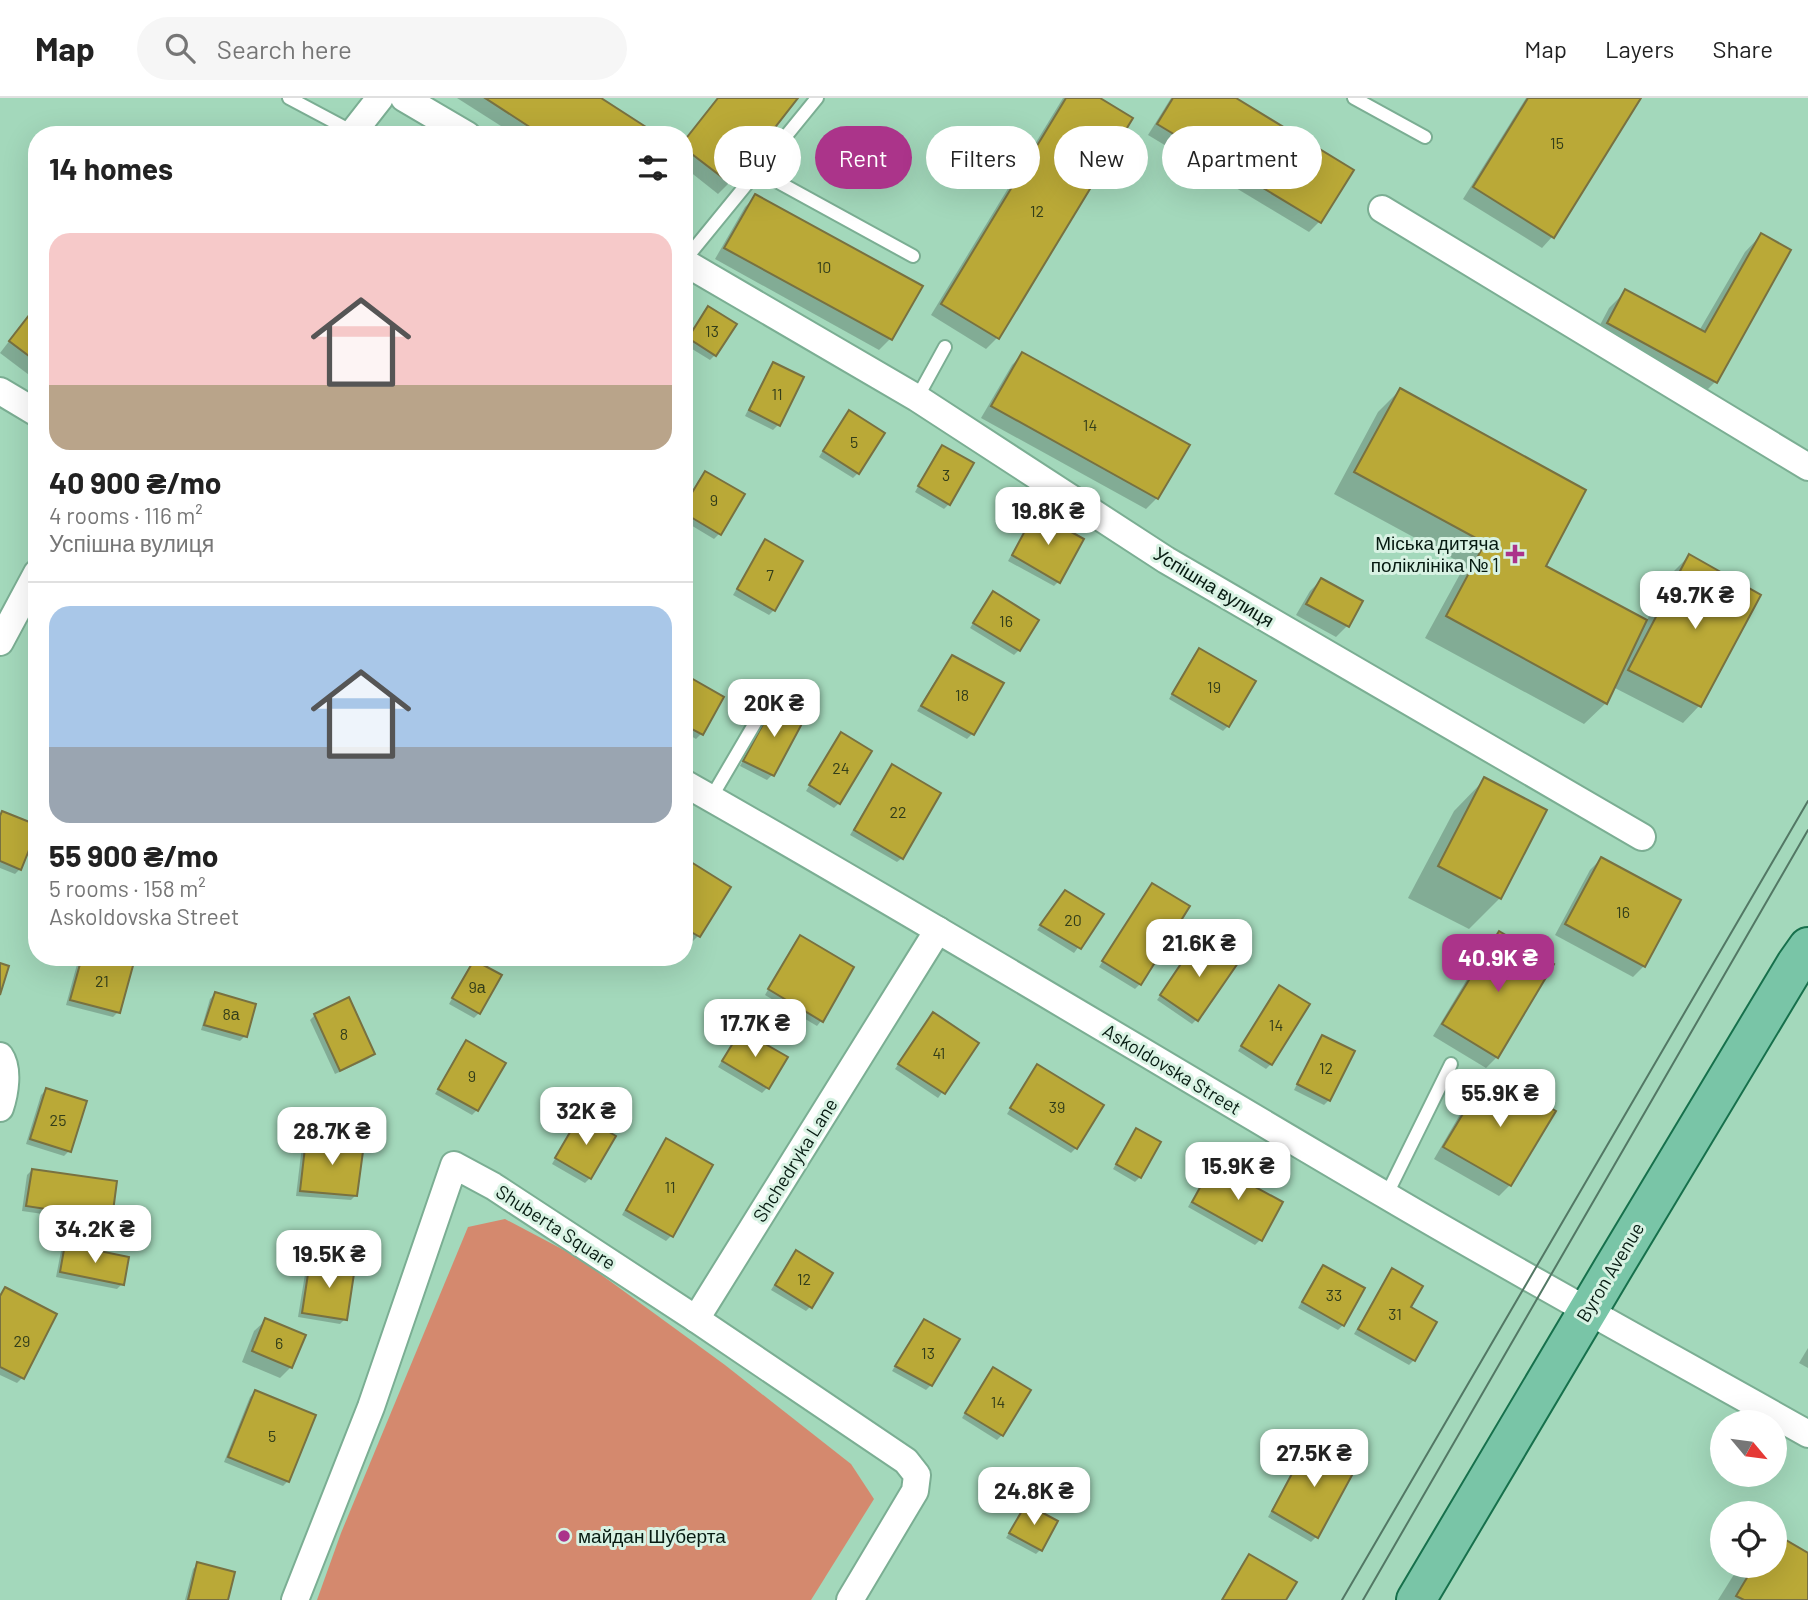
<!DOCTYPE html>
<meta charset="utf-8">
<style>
body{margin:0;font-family:Barlow,sans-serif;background:#f6f6f6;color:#222;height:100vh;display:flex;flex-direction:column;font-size:26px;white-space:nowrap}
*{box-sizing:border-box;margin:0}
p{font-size:23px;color:#767676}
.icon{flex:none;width:38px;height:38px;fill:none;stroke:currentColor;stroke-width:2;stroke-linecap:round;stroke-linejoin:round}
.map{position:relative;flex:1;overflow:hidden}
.sheet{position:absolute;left:28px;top:28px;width:665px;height:840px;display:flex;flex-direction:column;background:#fff;border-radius:28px;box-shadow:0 7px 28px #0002}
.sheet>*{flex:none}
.banner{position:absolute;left:714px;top:28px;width:665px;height:63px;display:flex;gap:14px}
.needle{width:46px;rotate:119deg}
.buttons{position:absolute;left:1710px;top:1312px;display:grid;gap:14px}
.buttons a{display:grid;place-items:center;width:77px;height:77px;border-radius:50%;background:#fff;box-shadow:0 7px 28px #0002;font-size:35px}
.price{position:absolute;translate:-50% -60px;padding:0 16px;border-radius:14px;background:#fff;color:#222;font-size:23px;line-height:46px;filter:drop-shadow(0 2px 4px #0008)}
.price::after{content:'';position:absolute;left:50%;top:42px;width:21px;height:16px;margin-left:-10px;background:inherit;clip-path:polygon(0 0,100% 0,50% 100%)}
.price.on{background:#ab348a;color:#fff}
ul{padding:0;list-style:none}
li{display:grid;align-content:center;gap:14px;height:371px;padding:0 21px}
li+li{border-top:2px solid #e0e0e0}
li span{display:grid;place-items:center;height:217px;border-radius:21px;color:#555}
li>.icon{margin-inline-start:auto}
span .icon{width:126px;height:126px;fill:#fffc;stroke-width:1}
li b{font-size:30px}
h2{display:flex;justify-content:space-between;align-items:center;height:84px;padding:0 21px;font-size:30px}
.tag{padding:0 24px;border-radius:32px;background:#fff;box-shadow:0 7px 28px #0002;font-size:24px;line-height:63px}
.tag.on{background:#ab348a;color:#fff}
header{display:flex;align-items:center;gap:42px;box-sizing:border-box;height:98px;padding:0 35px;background:#fff;border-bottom:2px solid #e0e0e0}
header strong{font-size:33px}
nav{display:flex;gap:38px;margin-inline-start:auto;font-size:24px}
.search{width:490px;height:63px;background:#f6f6f6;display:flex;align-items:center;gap:18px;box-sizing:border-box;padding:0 24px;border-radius:38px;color:#767676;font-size:26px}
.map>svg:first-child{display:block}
.green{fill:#d4896e}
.shadow{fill:#0003}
.building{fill:#baa937;stroke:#787141;stroke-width:2}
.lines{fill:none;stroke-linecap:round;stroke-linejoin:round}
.lane-casing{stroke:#7bae93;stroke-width:16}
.street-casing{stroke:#7bae93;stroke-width:30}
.primary-casing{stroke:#17704c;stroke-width:42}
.lane{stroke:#fff;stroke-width:12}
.street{stroke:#fff;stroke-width:26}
.primary{stroke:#79c5a7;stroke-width:38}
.tram{stroke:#537865;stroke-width:2}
.poi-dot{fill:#ab348a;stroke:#d8f2e3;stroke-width:2.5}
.labels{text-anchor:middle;stroke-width:6;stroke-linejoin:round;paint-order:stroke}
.number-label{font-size:16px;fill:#333e1a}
.poi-label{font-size:19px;fill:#061a11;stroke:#d8f2e3;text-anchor:end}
.street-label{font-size:19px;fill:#061a11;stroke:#d8f2e3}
</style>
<header>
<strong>Map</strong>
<div class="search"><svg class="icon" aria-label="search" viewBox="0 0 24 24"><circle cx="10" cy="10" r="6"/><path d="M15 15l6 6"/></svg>Search here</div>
<nav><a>Map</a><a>Layers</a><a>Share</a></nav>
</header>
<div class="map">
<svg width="1808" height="1502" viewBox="0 0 1808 1502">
<rect width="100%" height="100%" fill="#a3d8bb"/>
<path class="green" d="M 505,1121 L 577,1159 L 725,1267 L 851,1366 L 874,1401 L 811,1502 L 317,1502 L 341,1435 L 468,1129 Z"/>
<g class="shadow">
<path d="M 457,0 L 597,0 L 639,37 L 515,37 Z"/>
<path d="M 718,0 L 796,0 L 729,85 L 718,96 L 684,69 L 684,43 Z"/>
<path d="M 1063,0 L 1097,0 L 997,240 L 986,251 L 931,217 Z"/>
<path d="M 1171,0 L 1232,0 L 1320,123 L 1309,134 L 1148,37 Z"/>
<path d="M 1526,0 L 1639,0 L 1552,139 L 1542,150 L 1463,101 Z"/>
<path d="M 756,98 L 921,189 L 890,241 L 879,252 L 715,161 L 745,109 Z"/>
<path d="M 1761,137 L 1715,284 L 1699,300 L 1592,242 L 1609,210 L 1626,193 L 1699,233 L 1745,154 Z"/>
<path d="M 37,207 L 37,283 L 0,255 Z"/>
<path d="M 704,215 L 715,257 L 710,262 L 684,246 Z"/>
<path d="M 1023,256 L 1157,400 L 1146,411 L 981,320 L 1012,267 Z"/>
<path d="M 774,266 L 778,327 L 773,332 L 745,318 L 769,271 Z"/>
<path d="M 1400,292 L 1543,468 L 1646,524 L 1672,475 L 1689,458 L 1699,608 L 1683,625 L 1613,589 L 1606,605 L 1584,626 L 1425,540 L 1465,467 L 1334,396 L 1378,314 Z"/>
<path d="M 849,314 L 858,375 L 853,380 L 819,359 L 844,319 Z"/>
<path d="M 942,349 L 949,406 L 944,411 L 915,394 L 937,354 Z"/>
<path d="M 705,375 L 719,436 L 714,441 L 684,423 L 684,407 L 700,380 Z"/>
<path d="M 1036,417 L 1059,483 L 1054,488 L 1008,463 L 1031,422 Z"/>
<path d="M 761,449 L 774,512 L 769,517 L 733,497 Z"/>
<path d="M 1321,482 L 1361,504 L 1347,528 L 1336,539 L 1296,517 L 1310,493 Z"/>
<path d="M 993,495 L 1019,552 L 1014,557 L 970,530 L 988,500 Z"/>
<path d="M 1199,553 L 1228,628 L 1223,633 L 1169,601 L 1194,557 Z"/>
<path d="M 952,559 L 1001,586 L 972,636 L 967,641 L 917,613 L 947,564 Z"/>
<path d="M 684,578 L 722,600 L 701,636 L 696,641 L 684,634 Z"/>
<path d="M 775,606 L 772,677 L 767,682 L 740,668 L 770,611 Z"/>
<path d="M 837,642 L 839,705 L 834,710 L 806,693 Z"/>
<path d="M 892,669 L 902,760 L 897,764 L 850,737 L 887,674 Z"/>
<path d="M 1485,681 L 1500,800 L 1469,831 L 1408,800 L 1454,713 Z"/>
<path d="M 2,715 L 20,771 L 15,776 L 0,770 L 0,717 Z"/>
<path d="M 1601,761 L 1644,868 L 1633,879 L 1555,837 L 1590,772 Z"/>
<path d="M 691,766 L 729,789 L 698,838 L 693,843 L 684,838 L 684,774 Z"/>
<path d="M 1152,787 L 1140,886 L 1135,891 L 1099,869 L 1147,792 Z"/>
<path d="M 1060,800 L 1102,817 L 1074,855 L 1037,832 Z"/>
<path d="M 1499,835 L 1497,959 L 1486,970 L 1433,938 L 1488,846 Z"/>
<path d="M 800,839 L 821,923 L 817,928 L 765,897 L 795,844 Z"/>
<path d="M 1195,846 L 1197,921 L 1192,926 L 1157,902 Z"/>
<path d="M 79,859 L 108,859 L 118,914 L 113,919 L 66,907 Z"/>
<path d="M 474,864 L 479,915 L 474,920 L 449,906 L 469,869 Z"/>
<path d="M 1279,889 L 1271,966 L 1266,971 L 1238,953 L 1274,894 Z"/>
<path d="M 215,896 L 245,938 L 240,943 L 201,932 L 210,901 Z"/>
<path d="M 933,916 L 977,946 L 938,1000 L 895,971 Z"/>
<path d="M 315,917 L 373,956 L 368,961 L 335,976 L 310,922 Z"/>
<path d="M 741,934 L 767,990 L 762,995 L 718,969 L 736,939 Z"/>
<path d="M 1323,939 L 1329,1002 L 1324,1007 L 1294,992 L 1318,944 Z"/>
<path d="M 466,944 L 477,1012 L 472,1017 L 435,996 L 461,949 Z"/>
<path d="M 1037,968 L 1076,1050 L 1071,1055 L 1007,1016 L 1032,973 Z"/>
<path d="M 1488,976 L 1510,1087 L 1499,1098 L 1434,1061 L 1477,987 Z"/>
<path d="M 46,992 L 69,1053 L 64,1058 L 26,1046 L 41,997 Z"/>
<path d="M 581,1019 L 590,1080 L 585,1085 L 552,1066 L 576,1024 Z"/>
<path d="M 1137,1032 L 1140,1079 L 1135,1084 L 1113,1071 L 1132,1037 Z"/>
<path d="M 667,1042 L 671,1138 L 666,1143 L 622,1117 L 662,1047 Z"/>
<path d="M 307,1043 L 356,1097 L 351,1102 L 296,1098 L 302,1048 Z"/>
<path d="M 1213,1068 L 1260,1142 L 1255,1147 L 1188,1109 L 1208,1073 Z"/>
<path d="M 32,1072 L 110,1120 L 105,1125 L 22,1113 L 27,1077 Z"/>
<path d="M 66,1148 L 122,1186 L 117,1191 L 56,1179 L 61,1153 Z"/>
<path d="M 796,1155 L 810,1209 L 806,1213 L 771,1192 L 791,1160 Z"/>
<path d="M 311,1165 L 345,1221 L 340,1226 L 298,1219 L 306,1170 Z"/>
<path d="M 1323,1169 L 1343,1227 L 1338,1232 L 1298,1210 L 1318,1174 Z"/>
<path d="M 1393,1173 L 1409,1210 L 1414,1262 L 1409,1267 L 1354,1236 L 1388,1178 Z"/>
<path d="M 5,1191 L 55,1217 L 22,1280 L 17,1285 L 0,1277 L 0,1196 Z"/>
<path d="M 265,1223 L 291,1269 L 280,1280 L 242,1264 L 254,1233 Z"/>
<path d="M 924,1223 L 958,1242 L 931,1287 L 926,1292 L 892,1273 L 919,1228 Z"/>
<path d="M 1808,1250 L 1808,1270 L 1799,1265 Z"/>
<path d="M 993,1271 L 1002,1337 L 997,1342 L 962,1320 L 988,1276 Z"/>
<path d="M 255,1294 L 288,1383 L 283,1388 L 224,1364 L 250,1299 Z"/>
<path d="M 1310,1344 L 1316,1439 L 1311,1444 L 1268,1419 L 1305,1349 Z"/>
<path d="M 1027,1408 L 1040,1452 L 1036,1456 L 1006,1440 L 1022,1413 Z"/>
<path d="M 1808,1457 L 1808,1502 L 1718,1502 L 1733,1478 L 1742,1468 L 1774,1468 Z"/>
<path d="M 1249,1458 L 1284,1502 L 1221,1502 L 1244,1463 Z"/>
<path d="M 198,1466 L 226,1502 L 185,1502 L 193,1471 Z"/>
</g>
<g class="building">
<path d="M 485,0 L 601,0 L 646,29 L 641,37 L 542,37 Z"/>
<path d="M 718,0 L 798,0 L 731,86 L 684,50 L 684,43 Z"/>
<path d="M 1066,0 L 1100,0 L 1133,20 L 999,241 L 941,206 Z"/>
<path d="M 1173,0 L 1236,0 L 1354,72 L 1321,125 L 1157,26 Z"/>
<path d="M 1528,0 L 1641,0 L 1554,140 L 1473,89 Z"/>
<path d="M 755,96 L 923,188 L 892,242 L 724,150 Z"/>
<path d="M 1761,135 L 1791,152 L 1717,285 L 1607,225 L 1625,191 L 1705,234 Z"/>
<path d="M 37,207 L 37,264 L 9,243 Z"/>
<path d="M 708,208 L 737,226 L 716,258 L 688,240 Z"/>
<path d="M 1022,254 L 1190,347 L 1158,401 L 991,308 Z"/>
<path d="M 773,264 L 804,279 L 780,328 L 749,312 Z"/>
<path d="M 1400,290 L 1586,392 L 1546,468 L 1647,522 L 1607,606 L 1446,518 L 1485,445 L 1354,374 Z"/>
<path d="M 849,312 L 885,335 L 859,376 L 823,353 Z"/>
<path d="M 942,347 L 974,365 L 950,407 L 918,388 Z"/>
<path d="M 705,373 L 745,396 L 721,437 L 684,415 L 684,408 Z"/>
<path d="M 1035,414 L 1084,441 L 1060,485 L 1012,457 Z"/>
<path d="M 765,441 L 803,463 L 775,513 L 737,491 Z"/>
<path d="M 1689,456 L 1761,497 L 1701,609 L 1628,572 Z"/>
<path d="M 1321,480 L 1363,503 L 1349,529 L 1306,506 Z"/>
<path d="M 993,493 L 1039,522 L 1020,553 L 973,525 Z"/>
<path d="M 1199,550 L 1256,583 L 1229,629 L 1172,596 Z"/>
<path d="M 952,557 L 1004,585 L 974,637 L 921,608 Z"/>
<path d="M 684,576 L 724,599 L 703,637 L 684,627 Z"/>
<path d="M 775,604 L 805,620 L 774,678 L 743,663 Z"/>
<path d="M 841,634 L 872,653 L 840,706 L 809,687 Z"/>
<path d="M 892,666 L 941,695 L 903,761 L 854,732 Z"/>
<path d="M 1484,679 L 1547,712 L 1501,801 L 1438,768 Z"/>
<path d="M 2,713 L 37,727 L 37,732 L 21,772 L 0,763 L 0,718 Z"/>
<path d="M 1601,759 L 1681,802 L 1645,869 L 1565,826 Z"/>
<path d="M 691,764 L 731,789 L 700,839 L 684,830 L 684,775 Z"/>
<path d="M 1152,785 L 1190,808 L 1141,887 L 1102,863 Z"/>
<path d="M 1065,792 L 1104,816 L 1081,851 L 1040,827 Z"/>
<path d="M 1499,833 L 1554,866 L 1498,960 L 1442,926 Z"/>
<path d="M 800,837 L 854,869 L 823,924 L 768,891 Z"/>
<path d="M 1199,839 L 1238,865 L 1198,923 L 1160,897 Z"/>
<path d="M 82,859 L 115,859 L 134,864 L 120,915 L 70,902 Z"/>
<path d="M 474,862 L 502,877 L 480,916 L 452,900 Z"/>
<path d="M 0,865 L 9,868 L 0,897 Z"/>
<path d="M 1279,887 L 1310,906 L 1272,967 L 1241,948 Z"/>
<path d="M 215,894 L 256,906 L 247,939 L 204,927 Z"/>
<path d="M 349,899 L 375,956 L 340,973 L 314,916 Z"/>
<path d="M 933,914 L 979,945 L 945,996 L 898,966 Z"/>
<path d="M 741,932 L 788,959 L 769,991 L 722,963 Z"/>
<path d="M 1322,937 L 1355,953 L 1330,1003 L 1297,986 Z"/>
<path d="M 466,942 L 506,965 L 478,1013 L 438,991 Z"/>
<path d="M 1037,966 L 1104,1007 L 1077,1051 L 1010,1010 Z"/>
<path d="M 1488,974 L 1556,1013 L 1511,1088 L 1443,1049 Z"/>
<path d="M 46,990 L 87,1003 L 71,1054 L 30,1041 Z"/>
<path d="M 580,1017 L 616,1038 L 591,1081 L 555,1060 Z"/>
<path d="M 1136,1030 L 1161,1044 L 1141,1080 L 1116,1066 Z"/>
<path d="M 666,1040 L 713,1067 L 673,1139 L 626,1112 Z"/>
<path d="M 306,1041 L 364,1046 L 357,1098 L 300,1093 Z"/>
<path d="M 1213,1066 L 1283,1104 L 1262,1143 L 1192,1104 Z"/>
<path d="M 32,1071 L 117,1083 L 112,1121 L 26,1108 Z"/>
<path d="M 65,1146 L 129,1159 L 124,1187 L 60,1174 Z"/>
<path d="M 796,1152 L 833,1175 L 812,1210 L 775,1187 Z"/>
<path d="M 310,1163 L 355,1169 L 347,1222 L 302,1215 Z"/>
<path d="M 1323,1167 L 1365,1190 L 1344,1228 L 1302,1204 Z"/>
<path d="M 1392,1170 L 1423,1188 L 1411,1209 L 1437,1224 L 1415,1263 L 1358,1231 Z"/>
<path d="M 5,1189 L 57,1216 L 24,1281 L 0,1269 L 0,1198 Z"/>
<path d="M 265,1220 L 306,1237 L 292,1270 L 252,1253 Z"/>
<path d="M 924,1221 L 960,1241 L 932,1288 L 895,1268 Z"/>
<path d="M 993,1269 L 1031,1292 L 1003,1338 L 965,1315 Z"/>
<path d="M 255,1292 L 316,1317 L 289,1384 L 228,1359 Z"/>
<path d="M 1310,1342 L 1357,1368 L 1318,1440 L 1272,1413 Z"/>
<path d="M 1026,1406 L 1058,1423 L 1042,1453 L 1009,1435 Z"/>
<path d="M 1774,1435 L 1808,1455 L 1808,1502 L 1744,1502 L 1736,1498 L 1754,1468 L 1774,1468 Z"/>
<path d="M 1249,1456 L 1297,1484 L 1286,1502 L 1222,1502 Z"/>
<path d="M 197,1464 L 235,1474 L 228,1502 L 188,1502 Z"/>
</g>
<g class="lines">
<g class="lane-casing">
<g id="lane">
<path d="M 289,0 L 353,34"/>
<path d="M 1354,0 L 1425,39"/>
<path d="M 758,73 L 913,158"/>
<path d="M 684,163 L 817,0"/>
<path d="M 917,300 L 945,249"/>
<path d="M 711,700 L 772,596"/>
<path d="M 1386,1098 L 1451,966"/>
</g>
</g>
<g class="street-casing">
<g id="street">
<path d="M 404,0 L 467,37"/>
<path d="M 351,37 L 380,0"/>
<path d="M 1382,111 L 1808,369"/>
<path d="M 684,164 L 917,300 L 1166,462 L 1642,739"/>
<path d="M 0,293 L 37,315"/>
<path d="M 0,544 L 37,475"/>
<path d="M 684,685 C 921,819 1153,961 1387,1098 C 1526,1180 1668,1257 1808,1336"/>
<path d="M 0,958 C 9,971 5,995 0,1010"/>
<path d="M 696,1221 L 938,832"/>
<path d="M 295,1502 L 371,1309 L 454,1067 L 493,1088 L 696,1221 L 906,1363 L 917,1377 L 915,1393 L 850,1502"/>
</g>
</g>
<g class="primary-casing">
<path id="primary" d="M 1416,1502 L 1612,1172 L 1796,866 L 1808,849"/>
</g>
<use href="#lane" class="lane"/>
<use href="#street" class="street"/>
<use href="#primary" class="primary"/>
<g class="tram">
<path d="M 1342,1502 L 1808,703"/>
<path d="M 1363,1502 L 1808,732"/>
</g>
</g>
<g class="poi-dot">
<path d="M1511.5 445.5h7v7h7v7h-7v7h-7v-7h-7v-7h7z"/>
<circle cx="564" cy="1438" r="7"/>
</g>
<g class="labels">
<g class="number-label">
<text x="1557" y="51">15</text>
<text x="1037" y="119">12</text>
<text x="824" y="175">10</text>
<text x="712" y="239">13</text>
<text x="777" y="302">11</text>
<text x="1090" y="333">14</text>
<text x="854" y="350">5</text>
<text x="946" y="383">3</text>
<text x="714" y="408">9</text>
<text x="770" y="483">7</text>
<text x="1006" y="529">16</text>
<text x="1214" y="595">19</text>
<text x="962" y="603">18</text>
<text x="841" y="676">24</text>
<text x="898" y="720">22</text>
<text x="1623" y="820">16</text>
<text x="1073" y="828">20</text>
<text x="102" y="889">21</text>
<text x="477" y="895">9а</text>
<text x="231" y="922">8а</text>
<text x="1276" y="933">14</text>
<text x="344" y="942">8</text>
<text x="939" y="961">41</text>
<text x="1326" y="976">12</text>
<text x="472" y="984">9</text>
<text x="1057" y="1015">39</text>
<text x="58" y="1028">25</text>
<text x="670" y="1095">11</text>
<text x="804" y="1187">12</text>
<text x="1334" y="1203">33</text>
<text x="1395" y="1222">31</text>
<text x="22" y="1249">29</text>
<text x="279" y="1251">6</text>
<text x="928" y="1261">13</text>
<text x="998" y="1310">14</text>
<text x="272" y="1344">5</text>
</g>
<g class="poi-label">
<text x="1499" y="452">Міська дитяча<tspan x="1499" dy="22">поліклініка № 1</tspan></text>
<text x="578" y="1445" text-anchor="start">майдан Шуберта</text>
</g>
<g class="street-label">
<text transform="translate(1214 489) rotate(31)" y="7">Успішна вулиця</text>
<text transform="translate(1172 971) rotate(31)" y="7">Askoldovska Street</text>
<text transform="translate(795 1062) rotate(-58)" y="7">Shchedryka Lane</text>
<text transform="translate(556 1129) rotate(33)" y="7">Shuberta Square</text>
<text transform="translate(1610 1174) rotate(-59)" y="7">Byron Avenue</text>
</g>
</g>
</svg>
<div class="buttons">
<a><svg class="needle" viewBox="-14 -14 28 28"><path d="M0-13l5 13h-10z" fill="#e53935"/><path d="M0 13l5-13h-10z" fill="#767676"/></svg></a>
<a><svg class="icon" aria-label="locate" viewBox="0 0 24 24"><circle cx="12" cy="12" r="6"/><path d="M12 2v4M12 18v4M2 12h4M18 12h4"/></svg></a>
</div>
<b class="price" style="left:1048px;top:449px">19.8K ₴</b>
<b class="price" style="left:1695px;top:533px">49.7K ₴</b>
<b class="price" style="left:774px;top:641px">20K ₴</b>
<b class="price" style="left:1199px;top:881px">21.6K ₴</b>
<b class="price on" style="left:1498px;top:896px">40.9K ₴</b>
<b class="price" style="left:755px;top:961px">17.7K ₴</b>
<b class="price" style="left:1500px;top:1031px">55.9K ₴</b>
<b class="price" style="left:586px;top:1049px">32K ₴</b>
<b class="price" style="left:332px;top:1069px">28.7K ₴</b>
<b class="price" style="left:1238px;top:1104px">15.9K ₴</b>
<b class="price" style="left:95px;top:1167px">34.2K ₴</b>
<b class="price" style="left:329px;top:1192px">19.5K ₴</b>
<b class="price" style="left:1314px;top:1391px">27.5K ₴</b>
<b class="price" style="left:1034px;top:1429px">24.8K ₴</b>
<div class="banner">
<a class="tag">Buy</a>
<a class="tag on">Rent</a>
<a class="tag">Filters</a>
<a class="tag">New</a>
<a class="tag">Apartment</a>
</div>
<section class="sheet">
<h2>14 homes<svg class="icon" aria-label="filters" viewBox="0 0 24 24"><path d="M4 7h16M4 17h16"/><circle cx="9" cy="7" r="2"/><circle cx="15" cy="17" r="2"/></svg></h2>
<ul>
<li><span style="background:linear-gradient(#f6c9c9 70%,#b9a48a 0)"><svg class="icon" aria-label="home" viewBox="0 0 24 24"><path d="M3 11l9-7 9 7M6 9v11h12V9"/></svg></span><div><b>40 900 ₴/mo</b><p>4 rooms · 116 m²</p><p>Успішна вулиця</p></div></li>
<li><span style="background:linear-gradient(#a9c7e8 65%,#9aa5b1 0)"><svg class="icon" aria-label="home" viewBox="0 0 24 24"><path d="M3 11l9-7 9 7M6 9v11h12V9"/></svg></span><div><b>55 900 ₴/mo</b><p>5 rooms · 158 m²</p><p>Askoldovska Street</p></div></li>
</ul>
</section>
</div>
